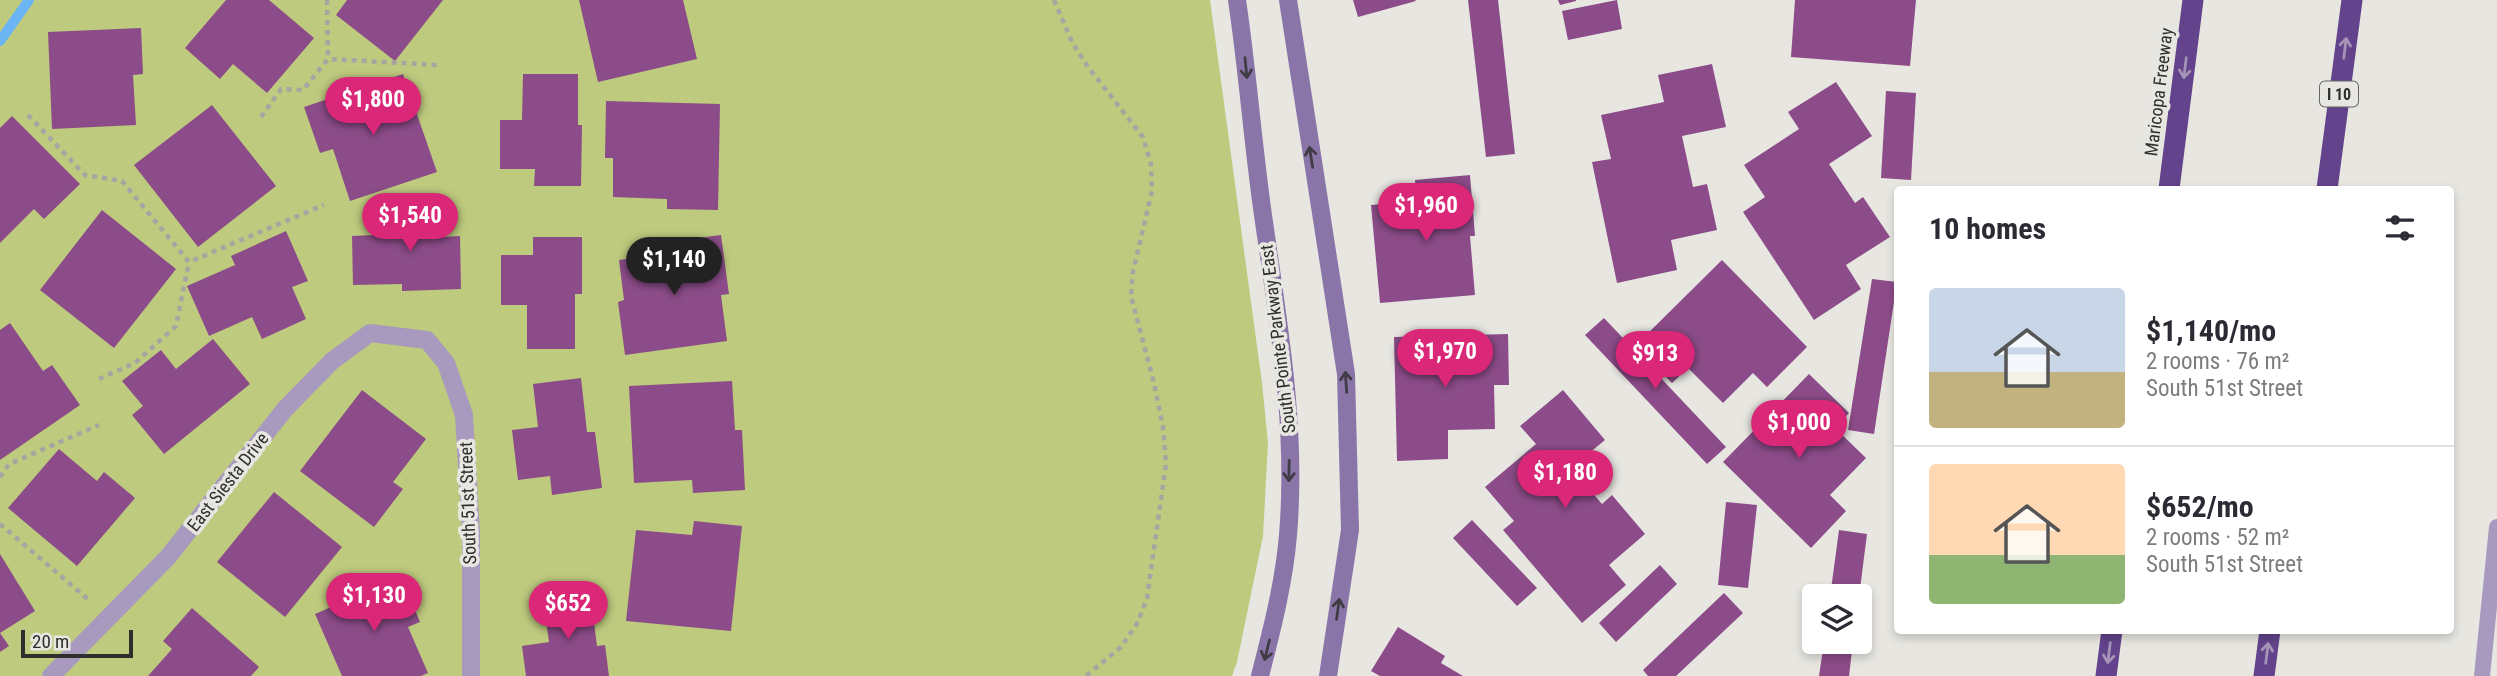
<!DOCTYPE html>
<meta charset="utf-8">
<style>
body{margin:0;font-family:"Roboto Condensed",sans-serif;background:#f7f7f7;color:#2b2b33;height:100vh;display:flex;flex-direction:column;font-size:26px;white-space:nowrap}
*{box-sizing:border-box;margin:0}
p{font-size:23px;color:#7c7c81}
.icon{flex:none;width:38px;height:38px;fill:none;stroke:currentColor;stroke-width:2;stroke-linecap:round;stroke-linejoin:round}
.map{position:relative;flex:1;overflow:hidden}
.side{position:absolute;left:1894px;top:186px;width:560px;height:448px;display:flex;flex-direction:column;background:#fff;border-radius:7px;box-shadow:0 4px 10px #0003}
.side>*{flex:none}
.buttons{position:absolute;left:1802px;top:584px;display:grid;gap:14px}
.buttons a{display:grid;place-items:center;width:70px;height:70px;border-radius:7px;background:#fff;box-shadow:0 4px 10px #0003;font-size:35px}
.scale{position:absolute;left:21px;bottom:18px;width:112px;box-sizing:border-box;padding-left:7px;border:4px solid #2e2e2c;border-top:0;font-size:19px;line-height:24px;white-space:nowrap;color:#2e2e2c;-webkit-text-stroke:5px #e7e6e1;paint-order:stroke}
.price{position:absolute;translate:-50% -60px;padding:0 16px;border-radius:24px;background:#db2777;color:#fff;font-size:23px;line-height:46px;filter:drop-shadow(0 2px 4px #0008)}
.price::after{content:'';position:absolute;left:50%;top:42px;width:21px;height:16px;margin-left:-10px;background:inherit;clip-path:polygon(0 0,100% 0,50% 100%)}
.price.current{background:#222;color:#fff}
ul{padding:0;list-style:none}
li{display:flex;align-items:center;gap:21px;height:175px;padding:0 35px}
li+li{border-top:2px solid #e1e1e2}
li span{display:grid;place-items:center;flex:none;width:196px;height:140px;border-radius:7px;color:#555}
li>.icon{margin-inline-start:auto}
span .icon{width:84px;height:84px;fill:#fffc;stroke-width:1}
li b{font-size:30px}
h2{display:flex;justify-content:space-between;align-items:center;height:84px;padding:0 35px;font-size:30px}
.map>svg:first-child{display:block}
.green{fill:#beca7e}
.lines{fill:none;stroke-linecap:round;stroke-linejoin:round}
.stream{stroke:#6bb5f4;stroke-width:10}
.building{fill:#8c4c89}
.path{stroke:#a6a5a1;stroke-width:4.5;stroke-dasharray:5 5;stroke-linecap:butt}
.service{stroke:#a89abe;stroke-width:16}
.minor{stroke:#a89abe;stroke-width:18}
.secondary{stroke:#8a75a9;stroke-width:18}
.motorway{stroke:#63438b;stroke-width:21}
.oneway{stroke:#a594b6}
.oneway2{stroke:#403c45}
.labels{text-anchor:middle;stroke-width:7;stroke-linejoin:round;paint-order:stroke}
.shield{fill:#e7e6e1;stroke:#666562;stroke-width:2}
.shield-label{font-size:16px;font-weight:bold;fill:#2e2e2c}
.street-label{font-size:18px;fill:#2e2e2c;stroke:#e7e6e1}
</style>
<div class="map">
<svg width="2497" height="676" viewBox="0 0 2497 676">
<rect width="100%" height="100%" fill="#e7e6e1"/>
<path class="green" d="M 0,0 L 1210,0 L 1262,383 L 1268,443 L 1263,536 L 1237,662 L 1232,676 L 0,676 Z"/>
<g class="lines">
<path class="stream" d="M 0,41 L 29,0"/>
</g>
<g class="building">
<path d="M 226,0 L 269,0 L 314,38 L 267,93 L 233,64 L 220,79 L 185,48 Z"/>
<path d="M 347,0 L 443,0 L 395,61 L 336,15 Z"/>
<path d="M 579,0 L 683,0 L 697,59 L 598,82 Z"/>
<path d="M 1353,0 L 1415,0 L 1416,1 L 1358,17 Z"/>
<path d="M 1468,0 L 1498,0 L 1515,154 L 1486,157 Z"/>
<path d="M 1558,0 L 1576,0 L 1576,1 L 1560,5 Z"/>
<path d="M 1617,0 L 1622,29 L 1568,40 L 1562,11 Z"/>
<path d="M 1795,0 L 1916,0 L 1910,66 L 1791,57 Z"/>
<path d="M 141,28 L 143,74 L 133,75 L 136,125 L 52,129 L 48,32 Z"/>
<path d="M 1712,64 L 1726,127 L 1682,136 L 1693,187 L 1707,184 L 1717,230 L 1671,240 L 1677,270 L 1617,283 L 1592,162 L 1611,159 L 1601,115 L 1664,102 L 1658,75 Z"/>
<path d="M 403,74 L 437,172 L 350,201 L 333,149 L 320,153 L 304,107 Z"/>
<path d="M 523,74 L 578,74 L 578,125 L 582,125 L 581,186 L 534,186 L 535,169 L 500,169 L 500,120 L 522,120 Z"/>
<path d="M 1836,82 L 1872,136 L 1829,164 L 1855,203 L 1863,197 L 1890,237 L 1846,265 L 1861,289 L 1814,320 L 1743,212 L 1765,197 L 1744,165 L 1799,129 L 1788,112 Z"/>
<path d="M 1886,91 L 1916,93 L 1911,180 L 1881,178 Z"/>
<path d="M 606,101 L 720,104 L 718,210 L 667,209 L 667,199 L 613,197 L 613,158 L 605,158 Z"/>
<path d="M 212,105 L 276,186 L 198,247 L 134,165 Z"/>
<path d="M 12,116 L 80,184 L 44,219 L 34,209 L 0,243 L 0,128 Z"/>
<path d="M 1470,175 L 1475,236 L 1470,236 L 1475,295 L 1380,303 L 1371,205 L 1417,201 L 1415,180 Z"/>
<path d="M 441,204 L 442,237 L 460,236 L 461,289 L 402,291 L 402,284 L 353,285 L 352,236 L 395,234 L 394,205 Z"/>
<path d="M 102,210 L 176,269 L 114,348 L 40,290 Z"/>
<path d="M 286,231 L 308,281 L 292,287 L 306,319 L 262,339 L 252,317 L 209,336 L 187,286 L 235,265 L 231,256 Z"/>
<path d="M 721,235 L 729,294 L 721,295 L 727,341 L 625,355 L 618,302 L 624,300 L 619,260 L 671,253 L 670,242 Z"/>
<path d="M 533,237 L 582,237 L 582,294 L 575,294 L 575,349 L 527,349 L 527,305 L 501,305 L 501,255 L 533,255 Z"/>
<path d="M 1722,260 L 1807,347 L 1767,387 L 1753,373 L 1723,403 L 1688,368 L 1672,383 L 1635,346 Z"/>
<path d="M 1872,279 L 1897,282 L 1874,434 L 1848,430 Z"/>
<path d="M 1604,318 L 1726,447 L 1707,464 L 1585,335 Z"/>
<path d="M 10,323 L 43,371 L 52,365 L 80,405 L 0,460 L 0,330 Z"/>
<path d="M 1508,334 L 1509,385 L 1494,385 L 1495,429 L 1448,430 L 1448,459 L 1397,461 L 1394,337 Z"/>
<path d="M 213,339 L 250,384 L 164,454 L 132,415 L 143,406 L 122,381 L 161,350 L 176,369 Z"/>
<path d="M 1809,374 L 1849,413 L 1835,428 L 1866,458 L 1830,495 L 1846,511 L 1811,548 L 1723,462 Z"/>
<path d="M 581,378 L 587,432 L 595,432 L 602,488 L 552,495 L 550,476 L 518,480 L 512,430 L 538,427 L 533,384 Z"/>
<path d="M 732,381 L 735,430 L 742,430 L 745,490 L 693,493 L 692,480 L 634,483 L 629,386 Z"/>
<path d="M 362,390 L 426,439 L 393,482 L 403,489 L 374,527 L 300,471 Z"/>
<path d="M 1563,390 L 1605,440 L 1571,468 L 1602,504 L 1612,495 L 1645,534 L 1609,565 L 1626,585 L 1582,623 L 1503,530 L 1514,521 L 1485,487 L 1536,444 L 1520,426 Z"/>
<path d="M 59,449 L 97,481 L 104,472 L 135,498 L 77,566 L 8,508 Z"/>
<path d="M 274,492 L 342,547 L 285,617 L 217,562 Z"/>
<path d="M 1726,502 L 1757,505 L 1748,588 L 1718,585 Z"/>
<path d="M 1472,520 L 1537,588 L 1517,606 L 1453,538 Z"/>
<path d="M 694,521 L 742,526 L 731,631 L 626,621 L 636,530 L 692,535 Z"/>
<path d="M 1839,530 L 1867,534 L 1859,597 L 1830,597 Z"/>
<path d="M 0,554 L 35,611 L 0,633 L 9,646 L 0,652 Z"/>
<path d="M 1660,565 L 1677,584 L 1616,642 L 1599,623 Z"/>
<path d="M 401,577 L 420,622 L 408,627 L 428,673 L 421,676 L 342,676 L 315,614 Z"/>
<path d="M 590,592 L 597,646 L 605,645 L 609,676 L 526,676 L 522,646 L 549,642 L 543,599 Z"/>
<path d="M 1724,593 L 1743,613 L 1676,676 L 1648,676 L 1643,670 Z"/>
<path d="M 192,608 L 259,667 L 251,676 L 148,676 L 172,649 L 163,641 Z"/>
<path d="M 1398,627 L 1445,656 L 1441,663 L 1463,676 L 1380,676 L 1371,671 Z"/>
<path d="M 1824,642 L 1853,642 L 1849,676 L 1819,676 Z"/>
</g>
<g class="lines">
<g class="path">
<path d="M 327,0 L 328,59"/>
<path d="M 1054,0 L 1072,42 L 1088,67 L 1143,137 L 1151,164 L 1152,191 L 1133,272 L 1131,296 L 1154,383 L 1163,427 L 1166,464 L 1147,598 L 1138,622 L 1121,647 L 1086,676"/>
<path d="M 28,115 L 85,175 L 122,181 L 189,262 L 324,205"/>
<path d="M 261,117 L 281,89 L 303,90 L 328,59 L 438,65"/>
<path d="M 99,379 L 135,363 L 176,326 L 189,262"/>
<path d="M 0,477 L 9,464 L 99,425"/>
<path d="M 0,524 L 90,601"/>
</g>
<path class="service" d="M 2482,676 L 2497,527"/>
<path class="minor" d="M 51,676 L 168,557 L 285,409 L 332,361 L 370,333 L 427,340 L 446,363 L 464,415 L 471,533 L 471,676"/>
<g class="secondary">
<path d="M 1237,0 C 1248,74 1253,148 1264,222 C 1279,327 1297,428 1288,535 C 1284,583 1272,629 1260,676"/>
<path d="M 1288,0 L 1346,374 L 1350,530 L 1328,676"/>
</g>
<g class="motorway">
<path d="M 2169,189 L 2193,0"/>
<path d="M 2327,189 L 2352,0"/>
<path d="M 2106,676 L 2112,630"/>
<path d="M 2264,676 L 2270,630"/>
</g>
</g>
<defs><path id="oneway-shaft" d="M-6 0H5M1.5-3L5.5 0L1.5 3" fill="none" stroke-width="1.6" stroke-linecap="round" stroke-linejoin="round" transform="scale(1.75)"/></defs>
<g class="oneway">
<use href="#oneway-shaft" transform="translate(2345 48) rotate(-83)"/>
<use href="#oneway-shaft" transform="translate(2185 68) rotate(97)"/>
<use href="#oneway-shaft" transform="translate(2109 653) rotate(97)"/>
<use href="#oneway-shaft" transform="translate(2267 653) rotate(-83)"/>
</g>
<g class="oneway2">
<use href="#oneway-shaft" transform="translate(1246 68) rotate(84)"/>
<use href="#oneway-shaft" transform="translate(1311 157) rotate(-99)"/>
<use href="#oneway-shaft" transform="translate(1346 382) rotate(-94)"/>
<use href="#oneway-shaft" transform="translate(1289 471) rotate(91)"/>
<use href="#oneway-shaft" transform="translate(1338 609) rotate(-82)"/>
<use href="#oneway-shaft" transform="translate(1267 650) rotate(104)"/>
</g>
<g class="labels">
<rect class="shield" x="2320" y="81.5" width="38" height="25" rx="5"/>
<g class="shield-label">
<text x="2339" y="100">I 10</text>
</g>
<g class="street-label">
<text transform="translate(2159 92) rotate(-83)" y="6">Maricopa Freeway</text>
<text transform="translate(1278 339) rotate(-97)" y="6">South Pointe Parkway East</text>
<text transform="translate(228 482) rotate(-52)" y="6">East Siesta Drive</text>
<text transform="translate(468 503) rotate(-92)" y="6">South 51st Street</text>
</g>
</g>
</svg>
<div class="buttons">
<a><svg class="icon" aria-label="layers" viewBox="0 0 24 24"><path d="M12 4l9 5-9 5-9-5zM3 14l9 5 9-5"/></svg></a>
</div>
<div class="scale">20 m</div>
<b class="price" style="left:373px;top:137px">$1,800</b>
<b class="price" style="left:1426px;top:243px">$1,960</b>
<b class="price" style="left:410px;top:253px">$1,540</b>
<b class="price current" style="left:674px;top:297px">$1,140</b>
<b class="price" style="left:1445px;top:389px">$1,970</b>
<b class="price" style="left:1655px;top:391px">$913</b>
<b class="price" style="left:1799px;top:460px">$1,000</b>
<b class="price" style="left:1565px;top:510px">$1,180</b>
<b class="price" style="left:374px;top:633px">$1,130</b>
<b class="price" style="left:568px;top:641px">$652</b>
<section class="side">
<h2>10 homes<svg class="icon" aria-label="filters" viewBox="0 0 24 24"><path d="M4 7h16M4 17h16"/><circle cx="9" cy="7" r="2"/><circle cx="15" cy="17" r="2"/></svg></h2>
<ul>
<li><span style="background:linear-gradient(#c9d6e8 60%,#c2b280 0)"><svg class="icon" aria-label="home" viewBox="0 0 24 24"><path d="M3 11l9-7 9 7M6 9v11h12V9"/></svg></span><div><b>$1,140/mo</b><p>2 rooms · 76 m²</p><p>South 51st Street</p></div></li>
<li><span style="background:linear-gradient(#ffd9b3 65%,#8fb573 0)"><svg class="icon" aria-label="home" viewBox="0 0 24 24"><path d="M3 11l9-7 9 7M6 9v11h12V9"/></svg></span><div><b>$652/mo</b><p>2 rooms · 52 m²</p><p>South 51st Street</p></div></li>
</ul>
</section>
</div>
